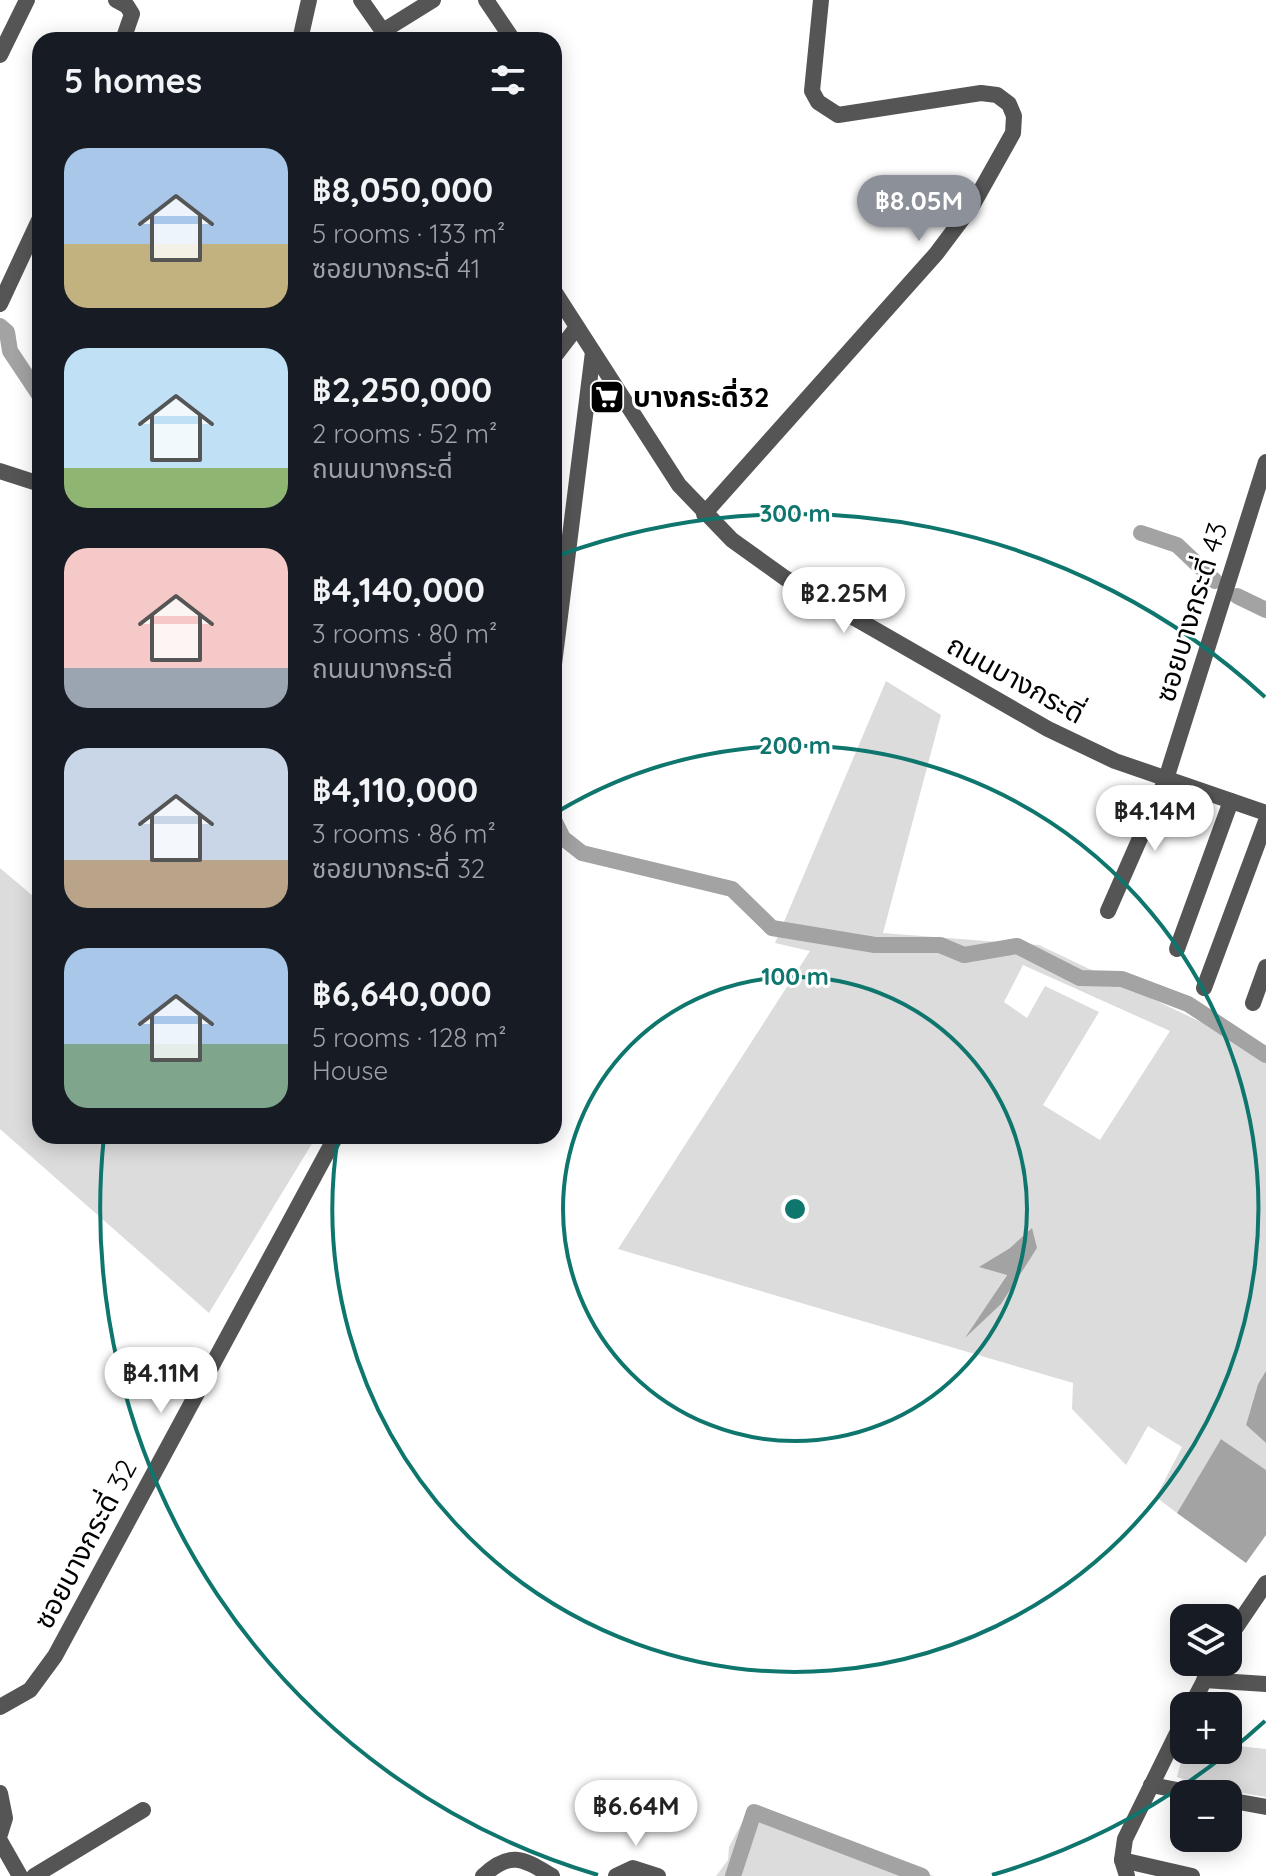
<!DOCTYPE html>
<meta charset="utf-8">
<style>
body{margin:0;font-family:Quicksand,"Noto Sans Thai",sans-serif;background:#20242c;color:#f1f3f6;height:100vh;display:flex;flex-direction:column;font-size:30px;white-space:nowrap}
*{box-sizing:border-box;margin:0}
p{font-size:26px;color:#9ea1a6}
.icon{flex:none;width:44px;height:44px;fill:none;stroke:currentColor;stroke-width:2;stroke-linecap:round;stroke-linejoin:round}
.map{position:relative;flex:1;overflow:hidden}
.sheet{position:absolute;left:32px;top:32px;width:530px;height:1112px;display:flex;flex-direction:column;background:#171b24;border-radius:24px;box-shadow:0 4px 20px #0003}
.sheet>*{flex:none}
.fabs{position:absolute;left:1170px;top:1604px;display:grid;gap:16px}
.fabs a{display:grid;place-items:center;width:72px;height:72px;border-radius:16px;background:#171b24;box-shadow:0 4px 20px #0003;font-size:40px}
.price{position:absolute;translate:-50% -68px;padding:0 18px;border-radius:28px;background:#fff;color:#222;font-size:26px;line-height:52px;filter:drop-shadow(0 2px 4px #0008)}
.price::after{content:'';position:absolute;left:50%;top:48px;width:24px;height:18px;margin-left:-12px;background:inherit;clip-path:polygon(0 0,100% 0,50% 100%)}
.price.current{background:#8c9099;color:#fff}
ul{padding:0;list-style:none}
li{display:flex;align-items:center;gap:24px;height:200px;padding:0 32px}
li span{display:grid;place-items:center;flex:none;width:224px;height:160px;border-radius:24px;color:#555}
li>.icon{margin-inline-start:auto}
span .icon{width:96px;height:96px;fill:#fffc;stroke-width:1}
li b{font-size:34px}
h2{display:flex;justify-content:space-between;align-items:center;height:96px;padding:0 32px;font-size:34px}
.map>svg:first-child{display:block}
.green{fill:#dcdcdc;fill-rule:evenodd}
.water{fill:#a3a3a3}
.lines{fill:none;stroke-linecap:round;stroke-linejoin:round}
.canal{stroke:#a3a3a3;stroke-width:16}
.minor{stroke:#555;stroke-width:16}
.tertiary{stroke:#555;stroke-width:16}
.ring{fill:none;stroke:#0f766e;stroke-width:4}
.labels{text-anchor:middle;stroke-width:6;stroke-linejoin:round;paint-order:stroke}
.poi-label{font-size:28px;font-weight:bold;fill:#000;stroke:#fff;text-anchor:start}
.street-label{font-size:28px;fill:#000;stroke:#fff}
.centre{fill:#0f766e;stroke:#fff;stroke-width:4}
.ring-label{font-size:24px;text-anchor:middle;font-weight:bold;fill:#0f766e;stroke:#fff;stroke-width:6;stroke-linejoin:round;paint-order:stroke}
</style>
<div class="map">
<svg width="1266" height="1876" viewBox="0 0 1266 1876">
<rect width="100%" height="100%" fill="#fff"/>
<g class="green">
<path d="M 886,681 L 941,715 L 883,933 L 1039,945 L 1266,1053 L 1266,1371 L 1258,1384 L 1246,1425 L 1266,1443 L 1266,1470 L 1221,1439 L 1177,1513 L 1156,1497 L 1182,1447 L 1148,1426 L 1126,1465 L 1072,1409 L 1073,1383 L 618,1249 L 810,951 L 775,943 ZM 1023,965 L 1170,1031 L 1100,1140 L 1043,1105 L 1099,1012 L 1045,986 L 1027,1018 L 1004,1002 ZM 1010,1248 L 1037,1248 L 969,1334 L 1007,1274 L 980,1267 Z"/>
<path d="M 0,868 L 40,902 L 40,1136 L 304,1136 L 313,1142 L 209,1313 L 0,1129 Z"/>
<path d="M 1228,1745 L 1266,1749 L 1266,1797 L 1207,1787 L 1177,1777 L 1184,1750 L 1228,1750 Z"/>
<path d="M 751,1806 L 934,1876 L 716,1876 L 728,1860 L 729,1847 Z"/>
</g>
<g class="water">
<path d="M 1032,1228 L 1037,1248 L 1001,1304 L 965,1338 L 1007,1275 L 979,1267 L 1010,1248 Z"/>
<path d="M 1266,1371 L 1266,1443 L 1246,1425 L 1258,1384 Z"/>
<path d="M 1221,1439 L 1266,1470 L 1266,1535 L 1246,1563 L 1177,1513 Z"/>
</g>
<g class="lines">
<g class="canal">
<path d="M 0,326 L 7,332 L 10,351 L 40,396"/>
<path d="M 1141,533 L 1177,545 L 1215,581"/>
<path d="M 1237,596 L 1266,610"/>
<path d="M 554,820 L 563,838 L 582,853 L 732,889 L 772,928 L 875,945 L 940,945 L 964,955 L 1017,946 L 1080,978 L 1122,979 L 1188,1004 L 1266,1055"/>
<path d="M 733,1876 L 754,1812 L 922,1876"/>
</g>
<g class="minor">
<path d="M 116,0 L 127,6 L 132,14 L 123,40"/>
<path d="M 486,0 L 513,40"/>
<path d="M 383,31 L 433,0"/>
<path d="M 300,40 L 309,0"/>
<path d="M 0,55 L 27,0"/>
<path d="M 0,304 L 40,218"/>
<path d="M 554,357 L 577,327"/>
<path d="M 0,471 L 40,484"/>
<path d="M 704,514 L 936,254 L 972,206 L 1013,133 L 1014,116 L 1009,104 L 997,95 L 981,93 L 838,115 L 818,102 L 812,91 L 821,0"/>
<path d="M 1108,911 L 1166,779 L 1266,462"/>
<path d="M 1177,949 L 1231,801"/>
<path d="M 1204,988 L 1266,821"/>
<path d="M 1253,1003 L 1266,967"/>
<path d="M 1228,1639 L 1266,1583"/>
<path d="M 1204,1680 L 1266,1684"/>
<path d="M 1191,1706 L 1214,1662"/>
<path d="M 1151,1785 L 1198,1794"/>
<path d="M 0,1793 L 5,1818 L 0,1834"/>
<path d="M 1228,1800 L 1266,1807"/>
<path d="M 0,1841 L 20,1876"/>
<path d="M 1122,1860 L 1192,1876"/>
<path d="M 34,1876 L 143,1810"/>
<path d="M 483,1876 C 511,1850 523,1859 552,1876"/>
<path d="M 616,1876 L 633,1868 L 658,1876"/>
<path d="M 1127,1876 L 1122,1860 L 1125,1839 L 1184,1719"/>
</g>
<g class="tertiary">
<path d="M 361,0 L 389,40"/>
<path d="M 554,291 L 679,485 L 732,540 L 785,578 L 1048,729 L 1115,761 L 1266,813"/>
<path d="M 554,664 L 593,352"/>
<path d="M 0,1707 L 30,1690 L 55,1656 L 336,1136"/>
</g>
</g>
<g class="ring">
<circle cx="795" cy="1209" r="232"/>
<path d="M557 812A463 463 0 1 1 338 1137"/>
<path d="M1265 1721A695 695 0 0 1 992 1875M598 1875A695 695 0 0 1 104 1136M557 556A695 695 0 0 1 1265 697"/>
</g>
<defs>
<g id="supermarket-square" transform="scale(1.8)"><rect x="-9" y="-9" width="18" height="18" rx="4" fill="#000" stroke="#fff"/><path d="M-6-5.5h2.5l.6 2H6L4.5 2H-2.5L-4.4-4H-6ZM-1.5 3.2a1.3 1.3 0 1 0 .1 0ZM3 3.2a1.3 1.3 0 1 0 .1 0Z" fill="#fff"/></g>
</defs>
<g fill-rule="evenodd">
<use href="#supermarket-square" x="607" y="397"/>
</g>
<g class="labels">
<g class="poi-label">
<text x="633" y="407">บางกระดี่32</text>
</g>
<g class="street-label">
<text transform="translate(1191 612) rotate(-73)" y="10">ซอยบางกระดี่ 43</text>
<text transform="translate(1016 679) rotate(29)" y="10">ถนนบางกระดี่</text>
<text transform="translate(85 1544) rotate(-62)" y="10">ซอยบางกระดี่ 32</text>
</g>
</g>
<circle cx="795" cy="1209" r="12" class="centre"/>
<g class="ring-label">
<text x="795" y="522">300 m</text>
<text x="795" y="754">200 m</text>
<text x="795" y="985">100 m</text>
</g>
</svg>
<div class="fabs">
<a><svg class="icon" aria-label="layers" viewBox="0 0 24 24"><path d="M12 4l9 5-9 5-9-5zM3 14l9 5 9-5"/></svg></a>
<a>+</a>
<a>−</a>
</div>
<b class="price current" style="left:919px;top:243px">฿8.05M</b>
<b class="price" style="left:844px;top:635px">฿2.25M</b>
<b class="price" style="left:1155px;top:853px">฿4.14M</b>
<b class="price" style="left:161px;top:1415px">฿4.11M</b>
<b class="price" style="left:636px;top:1848px">฿6.64M</b>
<section class="sheet">
<h2>5 homes<svg class="icon" aria-label="filters" viewBox="0 0 24 24"><path d="M4 7h16M4 17h16"/><circle cx="9" cy="7" r="2"/><circle cx="15" cy="17" r="2"/></svg></h2>
<ul>
<li><span style="background:linear-gradient(#a9c7e8 60%,#c2b280 0)"><svg class="icon" aria-label="home" viewBox="0 0 24 24"><path d="M3 11l9-7 9 7M6 9v11h12V9"/></svg></span><div><b>฿8,050,000</b><p>5 rooms · 133 m²</p><p>ซอยบางกระดี่ 41</p></div></li>
<li><span style="background:linear-gradient(#bfe0f5 75%,#8fb573 0)"><svg class="icon" aria-label="home" viewBox="0 0 24 24"><path d="M3 11l9-7 9 7M6 9v11h12V9"/></svg></span><div><b>฿2,250,000</b><p>2 rooms · 52 m²</p><p>ถนนบางกระดี่</p></div></li>
<li><span style="background:linear-gradient(#f6c9c9 75%,#9aa5b1 0)"><svg class="icon" aria-label="home" viewBox="0 0 24 24"><path d="M3 11l9-7 9 7M6 9v11h12V9"/></svg></span><div><b>฿4,140,000</b><p>3 rooms · 80 m²</p><p>ถนนบางกระดี่</p></div></li>
<li><span style="background:linear-gradient(#c9d6e8 70%,#b9a48a 0)"><svg class="icon" aria-label="home" viewBox="0 0 24 24"><path d="M3 11l9-7 9 7M6 9v11h12V9"/></svg></span><div><b>฿4,110,000</b><p>3 rooms · 86 m²</p><p>ซอยบางกระดี่ 32</p></div></li>
<li><span style="background:linear-gradient(#a9c7e8 60%,#7fa58c 0)"><svg class="icon" aria-label="home" viewBox="0 0 24 24"><path d="M3 11l9-7 9 7M6 9v11h12V9"/></svg></span><div><b>฿6,640,000</b><p>5 rooms · 128 m²</p><p>House</p></div></li>
</ul>
</section>
</div>
